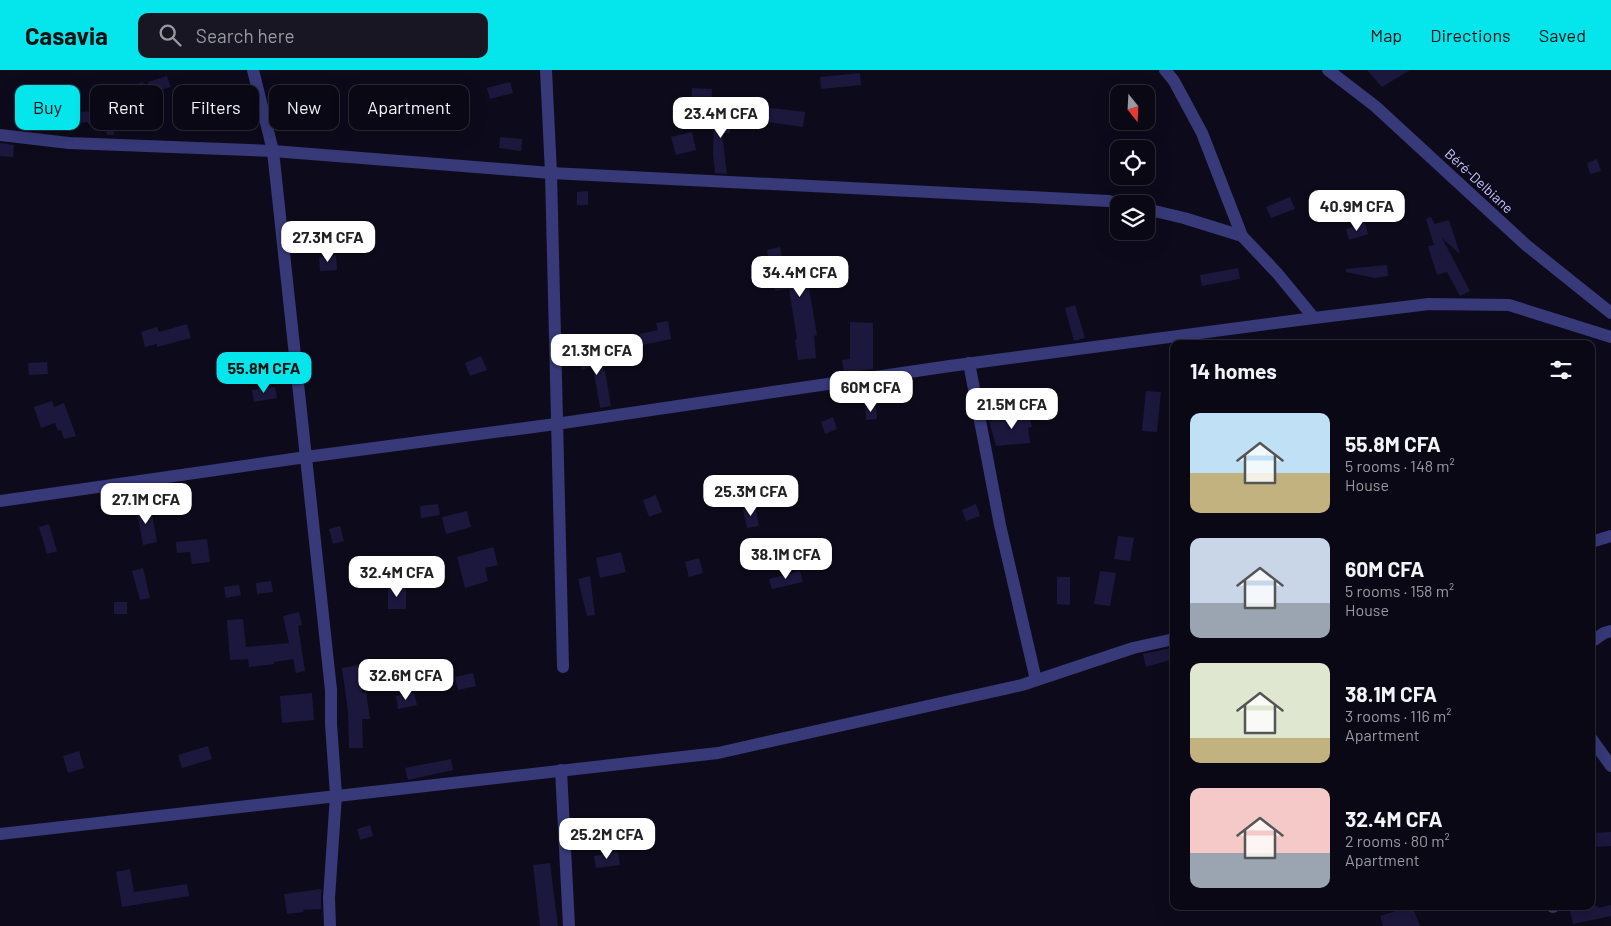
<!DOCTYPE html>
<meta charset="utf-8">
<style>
body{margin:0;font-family:Barlow,sans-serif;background:#181622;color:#f1f3f6;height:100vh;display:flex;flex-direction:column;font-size:19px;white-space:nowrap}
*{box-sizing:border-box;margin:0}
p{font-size:16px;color:#999aa0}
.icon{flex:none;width:28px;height:28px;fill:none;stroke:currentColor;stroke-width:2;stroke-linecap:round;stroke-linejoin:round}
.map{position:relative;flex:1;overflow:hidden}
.details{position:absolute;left:1170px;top:270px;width:425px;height:570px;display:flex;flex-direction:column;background:#0a0814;border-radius:10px;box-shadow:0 5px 20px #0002,0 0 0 1px #2a2934}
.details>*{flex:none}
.top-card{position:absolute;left:15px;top:15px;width:475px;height:45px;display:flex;gap:10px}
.needle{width:32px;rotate:162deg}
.fabs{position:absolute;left:1110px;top:15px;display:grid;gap:10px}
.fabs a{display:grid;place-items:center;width:45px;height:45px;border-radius:10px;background:#0a0814;box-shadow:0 5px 20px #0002,0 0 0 1px #2a2934;font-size:25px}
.price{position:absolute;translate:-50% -42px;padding:0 11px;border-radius:10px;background:#fff;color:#222;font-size:16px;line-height:32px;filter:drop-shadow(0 1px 2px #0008)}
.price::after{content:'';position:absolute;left:50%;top:30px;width:15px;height:11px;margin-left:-8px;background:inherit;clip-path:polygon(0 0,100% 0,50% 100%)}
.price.current{background:#04e5ec;color:#111}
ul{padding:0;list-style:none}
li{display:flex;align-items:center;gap:15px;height:125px;padding:0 20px}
li span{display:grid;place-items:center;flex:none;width:140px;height:100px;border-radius:10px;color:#555}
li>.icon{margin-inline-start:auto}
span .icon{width:60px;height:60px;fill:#fffc;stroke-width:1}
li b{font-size:21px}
h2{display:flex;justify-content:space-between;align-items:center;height:60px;padding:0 20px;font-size:21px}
.tag{padding:0 18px;border-radius:10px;background:#0a0814;box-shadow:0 5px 20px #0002,0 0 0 1px #2a2934;font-size:18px;line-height:45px}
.tag.current{background:#04e5ec;color:#111}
header{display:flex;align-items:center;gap:30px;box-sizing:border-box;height:70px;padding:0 25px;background:#04e5ec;color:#111}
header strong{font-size:24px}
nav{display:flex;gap:28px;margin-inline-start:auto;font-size:18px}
.search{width:350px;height:45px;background:#181622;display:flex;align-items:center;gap:12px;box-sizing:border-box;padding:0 18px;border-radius:10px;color:#999aa0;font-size:19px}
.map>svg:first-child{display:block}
.building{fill:#1c173c}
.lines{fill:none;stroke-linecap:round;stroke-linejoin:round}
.minor{stroke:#373979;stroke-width:12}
.tertiary{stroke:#373979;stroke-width:12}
.labels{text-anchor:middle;stroke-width:5;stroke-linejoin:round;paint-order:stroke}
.street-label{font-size:14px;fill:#c8c6fe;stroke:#0d0b1b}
</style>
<header>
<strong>Casavia</strong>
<div class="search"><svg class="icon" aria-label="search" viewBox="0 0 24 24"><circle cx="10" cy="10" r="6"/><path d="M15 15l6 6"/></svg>Search here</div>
<nav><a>Map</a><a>Directions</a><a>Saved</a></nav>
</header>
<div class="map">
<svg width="1611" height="856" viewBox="0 0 1611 856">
<rect width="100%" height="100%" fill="#0d0b1b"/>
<g class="building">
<path d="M 1367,0 L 1410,0 L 1382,17 Z"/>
<path d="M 860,3 L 861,15 L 821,19 L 820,7 Z"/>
<path d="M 167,6 L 171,17 L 151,23 L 148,12 Z"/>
<path d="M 143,12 L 146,22 L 114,32 L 114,65 L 107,65 L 105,54 L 88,54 L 88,52 L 40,56 L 40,43 L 103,41 L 100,24 Z"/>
<path d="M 510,12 L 513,23 L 490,29 L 487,18 Z"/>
<path d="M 692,18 L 712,19 L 711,37 L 691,36 Z"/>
<path d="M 763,37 L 805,42 L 803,57 L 761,51 Z"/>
<path d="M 714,39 L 731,40 L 730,63 L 722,63 L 727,104 L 715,103 L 713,85 Z"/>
<path d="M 692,62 L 696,80 L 676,85 L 671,67 Z"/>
<path d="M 500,67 L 522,69 L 521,81 L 499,78 Z"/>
<path d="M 0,73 L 14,75 L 13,87 L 0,86 Z"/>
<path d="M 1597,89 L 1601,101 L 1590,104 L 1587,93 Z"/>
<path d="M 588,121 L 588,135 L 577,135 L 577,122 Z"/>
<path d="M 1290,127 L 1295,139 L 1271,148 L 1266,137 Z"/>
<path d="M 1431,147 L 1435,154 L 1449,150 L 1460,184 L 1442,168 L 1470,221 L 1460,226 L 1447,202 L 1437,205 L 1428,176 L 1434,175 L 1426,149 Z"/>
<path d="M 1365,153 L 1368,164 L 1349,170 L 1346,159 Z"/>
<path d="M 780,177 L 785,203 L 833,193 L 836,209 L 814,214 L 807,207 L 817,265 L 814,266 L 816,288 L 798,290 L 795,270 L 797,269 L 789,219 L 775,221 L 767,180 Z"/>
<path d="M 336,185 L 337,200 L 320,201 L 319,187 Z"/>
<path d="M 1387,195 L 1388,206 L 1375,208 L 1346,202 L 1346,199 Z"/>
<path d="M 1238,198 L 1240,209 L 1202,216 L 1200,205 Z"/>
<path d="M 1075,235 L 1085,268 L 1074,271 L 1065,238 Z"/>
<path d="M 668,251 L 671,269 L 642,275 L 639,264 L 658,260 L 656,253 Z"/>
<path d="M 850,252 L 873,253 L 873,299 L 844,303 L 842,290 L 850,289 Z"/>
<path d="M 187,254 L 191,268 L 157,277 L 157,274 L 145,277 L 141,262 L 157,257 L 159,262 Z"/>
<path d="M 596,279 L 604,301 L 605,301 L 611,336 L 600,338 L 593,296 L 582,300 L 577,287 Z"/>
<path d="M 481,286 L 487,300 L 470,306 L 465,293 Z"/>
<path d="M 47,292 L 48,304 L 29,305 L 28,293 Z"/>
<path d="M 275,317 L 277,328 L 254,332 L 252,320 Z"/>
<path d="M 1146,321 L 1161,322 L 1157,362 L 1142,361 Z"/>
<path d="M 52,331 L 54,337 L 64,333 L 76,366 L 64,369 L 61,360 L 58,361 L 55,353 L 41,358 L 34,337 Z"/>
<path d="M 865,337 L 876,337 L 877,349 L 866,350 Z"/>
<path d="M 1028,341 L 1032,357 L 1028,358 L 1030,373 L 996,376 L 989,351 Z"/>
<path d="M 833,347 L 837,359 L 825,364 L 821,352 Z"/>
<path d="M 656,425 L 662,442 L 649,447 L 643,430 Z"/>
<path d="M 147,434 L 149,444 L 152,444 L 157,472 L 143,475 L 136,437 Z"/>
<path d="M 438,434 L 440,445 L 421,448 L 420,436 Z"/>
<path d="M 976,434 L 980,446 L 966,451 L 962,440 Z"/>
<path d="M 755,436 L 759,456 L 747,458 L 743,439 Z"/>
<path d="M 467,441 L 471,457 L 446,464 L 442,447 Z"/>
<path d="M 49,454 L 57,481 L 47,484 L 39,457 Z"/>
<path d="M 340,456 L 344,471 L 333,474 L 329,459 Z"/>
<path d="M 1118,466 L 1134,468 L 1130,491 L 1114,489 Z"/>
<path d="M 207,469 L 210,492 L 192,494 L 190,482 L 177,483 L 176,472 Z"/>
<path d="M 493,477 L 498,495 L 485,498 L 488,511 L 465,518 L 457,487 Z"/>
<path d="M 621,482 L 626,502 L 600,508 L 596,488 Z"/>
<path d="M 699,488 L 703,503 L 689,507 L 685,492 Z"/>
<path d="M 143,498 L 150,528 L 140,530 L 132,501 Z"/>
<path d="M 800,501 L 803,512 L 772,519 L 769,509 Z"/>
<path d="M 1100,501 L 1116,503 L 1110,536 L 1094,534 Z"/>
<path d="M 590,506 L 595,545 L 587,546 L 578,509 Z"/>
<path d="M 1057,507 L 1070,507 L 1070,535 L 1057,534 Z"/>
<path d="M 271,511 L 273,522 L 257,524 L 256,513 Z"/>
<path d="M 239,515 L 241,525 L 226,528 L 224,517 Z"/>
<rect x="388" y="516" width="18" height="23"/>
<rect x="114" y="532" width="13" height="12"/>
<path d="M 299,542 L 302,555 L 298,556 L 305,601 L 296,603 L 293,589 L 274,592 L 274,594 L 249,597 L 248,589 L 230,590 L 227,550 L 243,549 L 246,577 L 289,573 L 283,546 Z"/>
<path d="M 1171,578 L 1174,589 L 1146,597 L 1143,584 Z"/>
<path d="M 358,595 L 362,623 L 366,622 L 370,649 L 362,649 L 363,678 L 349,678 L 348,641 L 342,598 Z"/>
<path d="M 473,603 L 476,616 L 458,620 L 455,607 Z"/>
<path d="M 312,623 L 314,650 L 282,653 L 280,626 Z"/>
<path d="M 414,623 L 417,635 L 398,639 L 396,626 Z"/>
<path d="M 208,676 L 212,689 L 182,698 L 178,685 Z"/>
<path d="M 79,681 L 84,698 L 68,703 L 63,686 Z"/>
<path d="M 451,689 L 453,700 L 408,710 L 405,698 Z"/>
<path d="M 370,755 L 373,766 L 360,770 L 357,759 Z"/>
<path d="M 1611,762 L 1611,776 L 1591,777 L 1591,763 Z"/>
<path d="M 618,782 L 620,795 L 596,798 L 594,786 Z"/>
<path d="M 550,793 L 558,856 L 540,856 L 533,795 Z"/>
<path d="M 130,799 L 134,822 L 187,814 L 189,826 L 122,837 L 116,802 Z"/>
<path d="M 321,819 L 321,839 L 303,840 L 304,842 L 287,844 L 284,824 Z"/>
<path d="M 1611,835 L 1611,846 L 1573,854 L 1569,836 L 1598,836 L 1598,838 Z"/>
<path d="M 1412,836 L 1420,856 L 1383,856 L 1380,846 Z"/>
</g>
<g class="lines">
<g class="minor">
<path d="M 253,0 L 273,81 L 331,620 L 331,654 L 336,725 L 329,828 L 330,856"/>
<path d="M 546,0 L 551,103 L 563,597"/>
<path d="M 1165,0 L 1174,11 L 1202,63 L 1242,166"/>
<path d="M 0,65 L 69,73 L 273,81 L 551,103 L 1109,131 L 1121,134"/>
<path d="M 1146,139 L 1184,148 L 1242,166 L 1277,203 L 1314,248"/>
<path d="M 969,293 L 1000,455 L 1036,610"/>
<path d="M 0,431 L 306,387 L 556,354 L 950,296 L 1314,248 L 1429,234 L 1509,235 L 1611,267"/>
<path d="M 1591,472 L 1611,466"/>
<path d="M 1591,572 L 1604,563 L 1611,561"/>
<path d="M 1591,668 L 1611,696"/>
<path d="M 561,700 L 569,856"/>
<path d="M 0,764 L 718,683 L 1022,615 L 1133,578 L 1174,569"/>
<path d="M 1553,836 L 1553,837"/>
</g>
<path class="tertiary" d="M 1328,0 L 1375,36 L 1526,175 L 1611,243"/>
</g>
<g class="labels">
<g class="street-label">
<text transform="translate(1479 111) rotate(43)" y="5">Béré-Delbiane</text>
</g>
</g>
</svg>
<div class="fabs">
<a><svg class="needle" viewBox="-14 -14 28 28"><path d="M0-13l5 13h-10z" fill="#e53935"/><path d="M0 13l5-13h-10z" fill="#999aa0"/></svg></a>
<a><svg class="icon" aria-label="locate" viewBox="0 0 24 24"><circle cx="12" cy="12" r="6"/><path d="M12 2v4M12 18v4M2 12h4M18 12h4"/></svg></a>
<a><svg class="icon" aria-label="layers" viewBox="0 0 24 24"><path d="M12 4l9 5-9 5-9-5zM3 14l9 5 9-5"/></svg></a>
</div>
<b class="price" style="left:721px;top:69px">23.4M CFA</b>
<b class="price" style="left:1357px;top:162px">40.9M CFA</b>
<b class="price" style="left:328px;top:193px">27.3M CFA</b>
<b class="price" style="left:800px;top:228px">34.4M CFA</b>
<b class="price" style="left:597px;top:306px">21.3M CFA</b>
<b class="price current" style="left:264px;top:324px">55.8M CFA</b>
<b class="price" style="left:871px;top:343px">60M CFA</b>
<b class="price" style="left:1012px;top:360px">21.5M CFA</b>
<b class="price" style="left:751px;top:447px">25.3M CFA</b>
<b class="price" style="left:146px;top:455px">27.1M CFA</b>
<b class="price" style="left:786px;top:510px">38.1M CFA</b>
<b class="price" style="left:397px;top:528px">32.4M CFA</b>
<b class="price" style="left:406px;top:631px">32.6M CFA</b>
<b class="price" style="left:607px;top:790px">25.2M CFA</b>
<div class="top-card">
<a class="tag current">Buy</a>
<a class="tag">Rent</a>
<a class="tag">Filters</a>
<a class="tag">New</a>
<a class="tag">Apartment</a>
</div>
<section class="details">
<h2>14 homes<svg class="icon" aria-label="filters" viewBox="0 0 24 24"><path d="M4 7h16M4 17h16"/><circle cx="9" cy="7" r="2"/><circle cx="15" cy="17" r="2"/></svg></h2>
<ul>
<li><span style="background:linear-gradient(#bfe0f5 60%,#c2b280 0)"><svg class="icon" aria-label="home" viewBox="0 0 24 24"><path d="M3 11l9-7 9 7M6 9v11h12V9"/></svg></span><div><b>55.8M CFA</b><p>5 rooms · 148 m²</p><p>House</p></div></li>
<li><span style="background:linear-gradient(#c9d6e8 65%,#9aa5b1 0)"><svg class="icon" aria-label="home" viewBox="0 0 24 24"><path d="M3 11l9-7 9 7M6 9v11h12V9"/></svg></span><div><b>60M CFA</b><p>5 rooms · 158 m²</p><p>House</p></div></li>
<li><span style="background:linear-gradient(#dfe7d0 75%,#c2b280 0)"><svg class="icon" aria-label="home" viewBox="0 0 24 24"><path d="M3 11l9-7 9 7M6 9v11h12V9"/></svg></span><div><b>38.1M CFA</b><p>3 rooms · 116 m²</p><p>Apartment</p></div></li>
<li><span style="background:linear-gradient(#f6c9c9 65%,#9aa5b1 0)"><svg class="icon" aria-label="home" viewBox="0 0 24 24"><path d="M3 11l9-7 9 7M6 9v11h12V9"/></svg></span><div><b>32.4M CFA</b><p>2 rooms · 80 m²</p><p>Apartment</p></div></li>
</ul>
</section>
</div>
